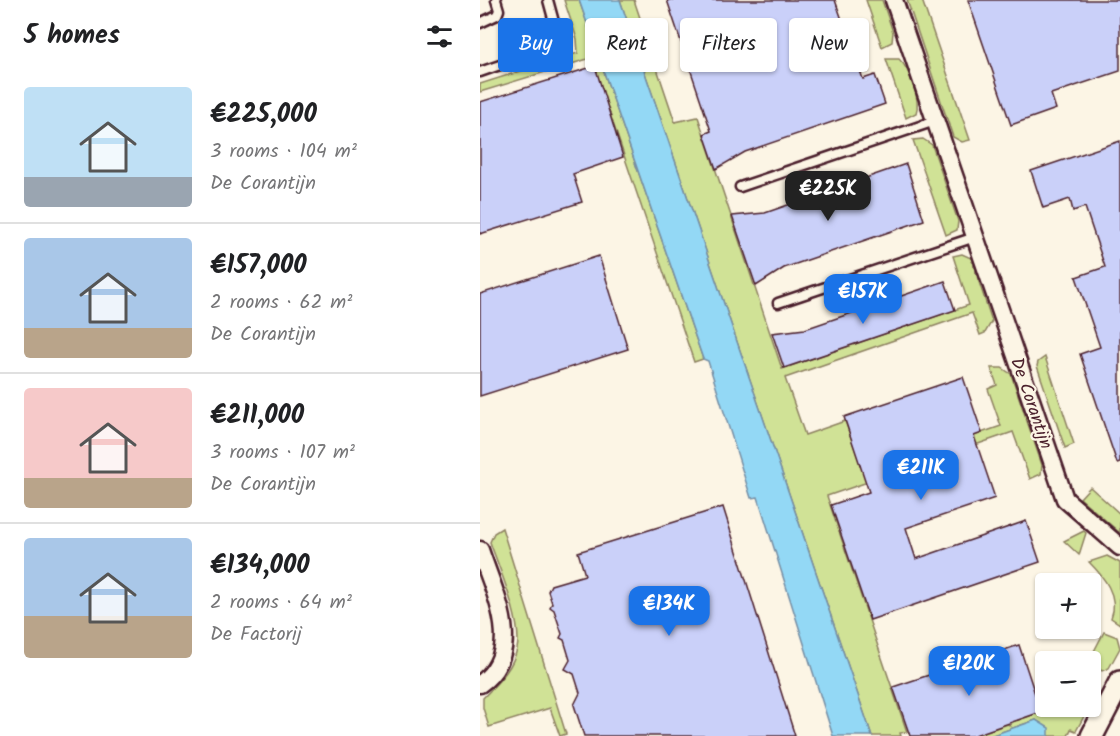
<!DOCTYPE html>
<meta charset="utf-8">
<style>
body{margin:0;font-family:Kalam,sans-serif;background:#f6f6f6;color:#202124;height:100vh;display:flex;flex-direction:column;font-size:22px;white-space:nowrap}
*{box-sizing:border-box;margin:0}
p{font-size:20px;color:#757577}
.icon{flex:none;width:33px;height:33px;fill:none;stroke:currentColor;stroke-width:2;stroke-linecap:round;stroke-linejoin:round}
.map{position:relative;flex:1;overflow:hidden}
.drawer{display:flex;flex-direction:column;background:#fff;width:480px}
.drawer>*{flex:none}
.hud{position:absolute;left:18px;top:18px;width:531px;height:54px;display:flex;gap:12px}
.controls{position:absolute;left:555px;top:573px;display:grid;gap:12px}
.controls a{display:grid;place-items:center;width:66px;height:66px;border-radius:6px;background:#fff;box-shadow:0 2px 4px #0004;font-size:30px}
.price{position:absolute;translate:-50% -51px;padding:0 14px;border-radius:12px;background:#1a73e8;color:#fff;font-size:20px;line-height:39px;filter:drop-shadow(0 2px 3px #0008)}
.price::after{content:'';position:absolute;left:50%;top:36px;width:18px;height:14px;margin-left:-9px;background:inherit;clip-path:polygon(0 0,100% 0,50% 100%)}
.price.on{background:#222;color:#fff}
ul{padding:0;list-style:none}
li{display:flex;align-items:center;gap:18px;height:150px;padding:0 24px}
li+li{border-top:2px solid #e0e0e0}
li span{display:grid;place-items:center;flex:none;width:168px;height:120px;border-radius:6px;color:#555}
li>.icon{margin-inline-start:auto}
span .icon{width:72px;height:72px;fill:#fffc;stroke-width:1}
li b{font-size:26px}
h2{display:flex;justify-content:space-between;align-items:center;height:72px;padding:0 24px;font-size:26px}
.chip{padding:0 21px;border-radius:6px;background:#fff;box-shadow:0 2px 4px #0004;font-size:21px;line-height:54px}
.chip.on{background:#1a73e8;color:#fff}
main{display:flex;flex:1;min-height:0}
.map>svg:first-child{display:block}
.green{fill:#d0e296;stroke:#8d8060;stroke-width:1.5}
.water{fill:#93d8f5;stroke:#768ea4;stroke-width:1.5}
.building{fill:#cad0f9;stroke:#4a1f2b;stroke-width:1.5}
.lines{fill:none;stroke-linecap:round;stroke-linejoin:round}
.service-casing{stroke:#4a1f2b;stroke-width:13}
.minor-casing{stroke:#4a1f2b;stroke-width:21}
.tertiary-casing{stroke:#4a1f2b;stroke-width:26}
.service{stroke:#fcf5e5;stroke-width:8}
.minor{stroke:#fcf5e5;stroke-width:16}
.tertiary{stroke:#fcf5e5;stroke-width:21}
.labels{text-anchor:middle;stroke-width:4.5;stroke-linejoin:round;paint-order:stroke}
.street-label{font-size:18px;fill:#4a1f2b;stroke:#fcf5e5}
</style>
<main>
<section class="drawer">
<h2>5 homes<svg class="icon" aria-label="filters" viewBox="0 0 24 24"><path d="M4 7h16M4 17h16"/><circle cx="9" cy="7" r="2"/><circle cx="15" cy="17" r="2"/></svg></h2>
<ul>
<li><span style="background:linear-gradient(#bfe0f5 75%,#9aa5b1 0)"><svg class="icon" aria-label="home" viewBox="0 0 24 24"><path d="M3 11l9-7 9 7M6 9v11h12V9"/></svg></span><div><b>€225,000</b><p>3 rooms · 104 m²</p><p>De Corantijn</p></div></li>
<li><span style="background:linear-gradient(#a9c7e8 75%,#b9a48a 0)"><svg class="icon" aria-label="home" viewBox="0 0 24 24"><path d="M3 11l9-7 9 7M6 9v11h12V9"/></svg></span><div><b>€157,000</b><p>2 rooms · 62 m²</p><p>De Corantijn</p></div></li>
<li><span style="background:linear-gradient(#f6c9c9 75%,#b9a48a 0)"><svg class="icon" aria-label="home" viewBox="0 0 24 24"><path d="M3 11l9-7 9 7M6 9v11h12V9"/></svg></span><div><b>€211,000</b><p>3 rooms · 107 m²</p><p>De Corantijn</p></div></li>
<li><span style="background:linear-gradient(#a9c7e8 65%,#b9a48a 0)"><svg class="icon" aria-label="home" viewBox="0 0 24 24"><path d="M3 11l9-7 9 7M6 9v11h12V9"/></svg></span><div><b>€134,000</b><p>2 rooms · 64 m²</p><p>De Factorij</p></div></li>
</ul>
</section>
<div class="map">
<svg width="640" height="736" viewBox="0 0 640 736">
<rect width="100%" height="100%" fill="#fcf5e5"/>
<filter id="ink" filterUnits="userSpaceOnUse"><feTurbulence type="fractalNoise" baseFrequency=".0167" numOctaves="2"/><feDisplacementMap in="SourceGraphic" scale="12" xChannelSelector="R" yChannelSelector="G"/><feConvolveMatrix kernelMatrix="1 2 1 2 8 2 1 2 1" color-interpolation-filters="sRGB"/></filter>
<g filter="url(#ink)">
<g class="green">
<path d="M 84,0 L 99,0 L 223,359 L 214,362 L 111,58 L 0,92 L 0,84 L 98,53 L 97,39 Z"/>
<path d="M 140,0 L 154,0 L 195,122 L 218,117 L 302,369 L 489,305 L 473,256 L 482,254 L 491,258 L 512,321 L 505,333 L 500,335 L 492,313 L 305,378 L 325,435 L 365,421 L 384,474 L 521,426 L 508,389 L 517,385 L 511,368 L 522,368 L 531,374 L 562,465 L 561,474 L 550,479 L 533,432 L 347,496 L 427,732 L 420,733 L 421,736 L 392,736 Z"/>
<path d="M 386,0 L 402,0 L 413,32 L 412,42 L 402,47 Z"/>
<path d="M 427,0 L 442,0 L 490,140 L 482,142 L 473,137 Z"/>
<path d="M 406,59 L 419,59 C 429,68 441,100 436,113 L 426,118 Z"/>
<path d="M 443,139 L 452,145 L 478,221 L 477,230 L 466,235 L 433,140 Z"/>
<path d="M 565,357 L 594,444 L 585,448 L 557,366 L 558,362 Z"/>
<path d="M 610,487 L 640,514 L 640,533 L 600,498 Z"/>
<path d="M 22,528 L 86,734 L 80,736 L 70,708 L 9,727 L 3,708 L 3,698 C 17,683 32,670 37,649 C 43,623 19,568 10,542 L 14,533 Z"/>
<path d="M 604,531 L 606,533 L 599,555 L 584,541 Z"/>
<path d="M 627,556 L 640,563 L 640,624 L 631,618 C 640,596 623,576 609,562 Z"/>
<path d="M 624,632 L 637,637 L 640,648 L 629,668 L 622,671 L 609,661 Z"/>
<path d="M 555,692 L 565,699 L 566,706 L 578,707 L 583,710 L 585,707 L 609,707 L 596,731 L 591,729 L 588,736 L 569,736 L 556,720 L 510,736 L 492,736 L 528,724 L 530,726 L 532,722 L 561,712 Z"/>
</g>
<g class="water">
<path d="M 99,0 L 140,0 L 392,736 L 353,736 L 278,497 L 271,498 L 228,361 L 223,359 Z"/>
<path d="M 556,720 L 569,728 L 569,736 L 510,736 Z"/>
</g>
<g class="building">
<path d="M 187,0 L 355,0 L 383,79 L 395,75 L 405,104 L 265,152 L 236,169 L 224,134 L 231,131 Z"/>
<path d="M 488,0 L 640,0 L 640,71 L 571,94 L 576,109 L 531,125 Z"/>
<path d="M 115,66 L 143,157 L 93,174 L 102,202 L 0,234 L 0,102 Z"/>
<path d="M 640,141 L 640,462 L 637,463 L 600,354 L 620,347 L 596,277 L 625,267 L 605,207 L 593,211 L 590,199 L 563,208 L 551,171 Z"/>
<path d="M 426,164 L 444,220 L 304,268 L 276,286 L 252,216 L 285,213 Z"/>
<path d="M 119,256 L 148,349 L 0,396 L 0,294 Z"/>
<path d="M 465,281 L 475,310 L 304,368 L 292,333 L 325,329 Z"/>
<path d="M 483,377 L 502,433 L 494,436 L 515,498 L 426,528 L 436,559 L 546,521 L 560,562 L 390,620 L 351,505 L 389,492 L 364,417 Z"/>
<path d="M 243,507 L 315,736 L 104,736 L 94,705 L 100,693 L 94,674 L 85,669 L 90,660 L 84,640 L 80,638 L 82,634 L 74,610 L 70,607 L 72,603 L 68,591 L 71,585 L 105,575 L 98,552 Z"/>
<path d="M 539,645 L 561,712 L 492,736 L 430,736 L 413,687 Z"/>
</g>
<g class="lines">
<g class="service-casing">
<g id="service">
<path d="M 0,23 L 17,15 L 19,10 L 16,0"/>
<path d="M 0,72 L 80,44 L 68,0"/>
<path d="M 260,187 L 455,121"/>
<path d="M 298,303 L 495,237"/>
</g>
</g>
<g class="minor-casing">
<g id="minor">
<path d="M 414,0 L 585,499 L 640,547"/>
<path d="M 0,550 C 14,593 46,651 0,684"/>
</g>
</g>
<g class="tertiary-casing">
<path id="tertiary" d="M 612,736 L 640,682"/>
</g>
<use href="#service" class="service"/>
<use href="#minor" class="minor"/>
<use href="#tertiary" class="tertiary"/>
</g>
</g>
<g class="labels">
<g class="street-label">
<text transform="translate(552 403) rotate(71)" y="6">De Corantijn</text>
</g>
</g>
</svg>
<div class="controls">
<a>+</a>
<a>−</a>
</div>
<b class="price on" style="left:348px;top:222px">€225K</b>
<b class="price" style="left:383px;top:325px">€157K</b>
<b class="price" style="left:441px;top:501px">€211K</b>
<b class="price" style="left:189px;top:637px">€134K</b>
<b class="price" style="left:489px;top:697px">€120K</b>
<div class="hud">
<a class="chip on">Buy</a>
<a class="chip">Rent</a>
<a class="chip">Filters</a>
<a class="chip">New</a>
</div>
</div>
</main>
